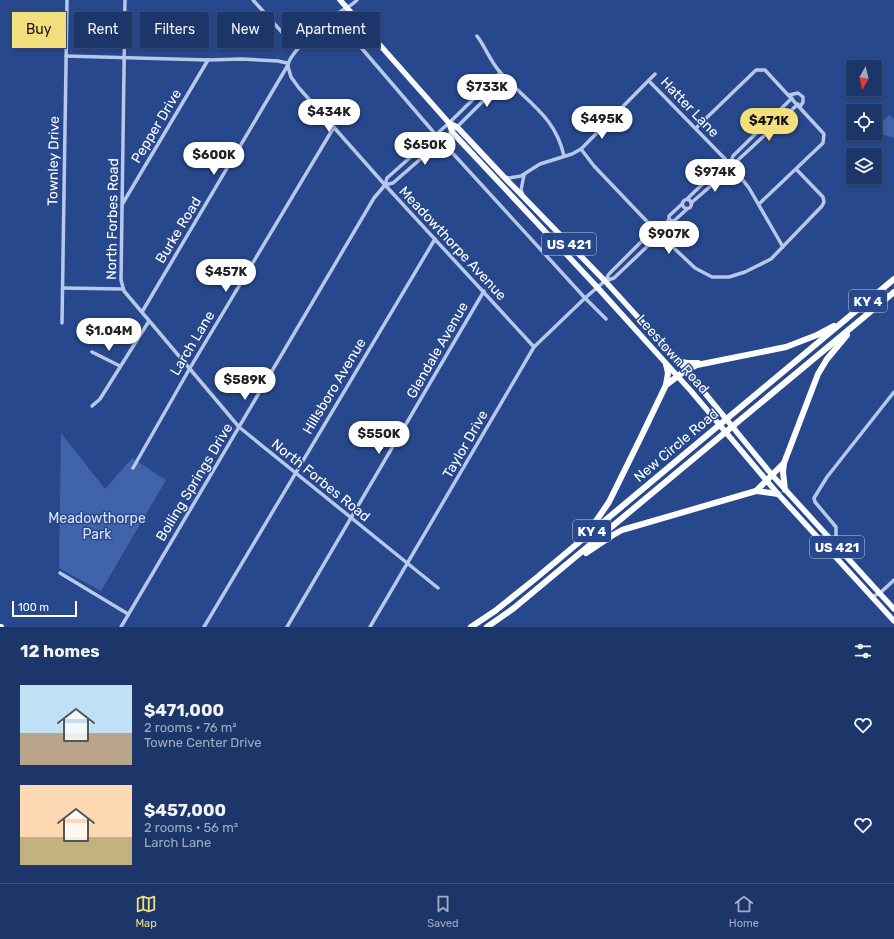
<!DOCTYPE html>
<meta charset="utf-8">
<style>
body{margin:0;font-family:Rubik,sans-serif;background:#2a4172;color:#f1f3f6;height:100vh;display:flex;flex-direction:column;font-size:15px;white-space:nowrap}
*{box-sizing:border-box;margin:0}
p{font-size:13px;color:#a0abc1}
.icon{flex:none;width:22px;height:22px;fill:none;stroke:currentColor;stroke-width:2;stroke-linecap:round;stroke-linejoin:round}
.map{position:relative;height:627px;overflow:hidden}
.panel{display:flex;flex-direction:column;background:#1d366a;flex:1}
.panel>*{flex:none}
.hud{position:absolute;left:12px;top:12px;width:400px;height:36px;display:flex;gap:8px}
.needle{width:26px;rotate:188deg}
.buttons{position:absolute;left:846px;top:60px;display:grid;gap:8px}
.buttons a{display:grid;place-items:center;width:36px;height:36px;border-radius:0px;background:#1d366a;box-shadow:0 2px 6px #0003,0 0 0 1px #3b507e;font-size:20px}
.scale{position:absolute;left:12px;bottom:10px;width:65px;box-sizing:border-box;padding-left:4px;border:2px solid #fff;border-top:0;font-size:11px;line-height:14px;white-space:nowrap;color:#fff;-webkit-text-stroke:3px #27488d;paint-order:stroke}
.price{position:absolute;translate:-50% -34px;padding:0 9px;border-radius:14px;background:#fff;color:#222;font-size:13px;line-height:26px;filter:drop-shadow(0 1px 2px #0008)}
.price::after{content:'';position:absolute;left:50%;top:24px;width:12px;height:9px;margin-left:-6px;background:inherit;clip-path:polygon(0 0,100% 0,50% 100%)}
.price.on{background:#f3de7c;color:#111}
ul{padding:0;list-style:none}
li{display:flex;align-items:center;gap:12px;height:100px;padding:0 20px}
li span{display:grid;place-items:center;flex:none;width:112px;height:80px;border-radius:0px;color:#555}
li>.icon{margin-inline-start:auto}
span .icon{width:48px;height:48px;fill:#fffc;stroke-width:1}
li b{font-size:17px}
h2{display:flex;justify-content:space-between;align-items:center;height:48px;padding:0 20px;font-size:17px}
.chip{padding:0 14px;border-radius:0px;background:#1d366a;box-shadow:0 2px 6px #0003,0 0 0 1px #3b507e;font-size:14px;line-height:36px}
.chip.on{background:#f3de7c;color:#111}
.dock{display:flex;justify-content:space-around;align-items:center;height:56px;border-top:1px solid #3b507e;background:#1d366a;font-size:11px;color:#a0abc1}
.dock a{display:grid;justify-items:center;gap:2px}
.dock .on{color:#f3de7c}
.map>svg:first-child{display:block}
.green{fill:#4063ab}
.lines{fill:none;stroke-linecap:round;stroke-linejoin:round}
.street{stroke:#b7c8ea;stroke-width:3.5}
.primary{stroke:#fafbff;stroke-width:5.5}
.highway{stroke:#fff;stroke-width:6}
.labels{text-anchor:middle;stroke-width:3;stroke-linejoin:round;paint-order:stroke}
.shield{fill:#27488d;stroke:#bec8dd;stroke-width:1}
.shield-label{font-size:13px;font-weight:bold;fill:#fff}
.street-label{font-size:14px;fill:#fff;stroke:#27488d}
.park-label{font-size:14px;fill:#dbe5f8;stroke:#27488d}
</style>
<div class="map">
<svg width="894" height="627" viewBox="0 0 894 627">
<rect width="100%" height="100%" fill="#27488d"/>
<g class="green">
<path d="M 889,115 L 894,119 L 894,138 L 875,132 L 875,130 Z"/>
<path d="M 61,433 L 105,489 L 132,458 L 166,480 L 101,591 L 59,568 Z"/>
</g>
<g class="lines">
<g class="street">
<path d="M 125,0 L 121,280 L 124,291 L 239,427 L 438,588"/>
<path d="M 253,0 L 297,49"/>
<path d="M 334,16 L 436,135 L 585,298 L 606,319"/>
<path d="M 477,36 C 486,48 490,61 500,72 C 526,102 555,115 564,156"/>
<path d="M 66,56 L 208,60 L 242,59 L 278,61 L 287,63 L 291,77 L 299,88 L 385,185 L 534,347"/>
<path d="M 649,81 L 730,164 L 749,188 L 783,247"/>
<path d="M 789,95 L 798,93 L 803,97 L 803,102 L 800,107"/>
<path d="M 696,128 L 756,70 L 765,70 L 824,134 L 823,143 L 759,204"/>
<path d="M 581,149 L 594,166 L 657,232 L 695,268 L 712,277 L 729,277 L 745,272 L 771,259 L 822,206 L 824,202 L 823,197 L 796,169"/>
<path d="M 730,164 L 737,161 L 798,104"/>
<path d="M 504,177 L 509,178 L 521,176 L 540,164 L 572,154 L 581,149 L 655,74"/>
<path d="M 385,185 L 393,183 L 457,127 L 505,79"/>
<path d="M 523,195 L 521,190 L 524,175"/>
<path d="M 687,199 L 714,173 L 719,174 L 730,164 L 733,156 L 792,98"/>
<circle cx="687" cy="204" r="4.5"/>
<path d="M 123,203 L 208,60"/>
<path d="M 691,203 L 720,178 L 719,174"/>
<path d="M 669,220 L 674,221 L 687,209"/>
<path d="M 657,232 L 654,240 L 614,278 L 605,281 L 609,274 L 649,234 L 657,232 L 669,220 L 669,216 L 682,204"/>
<path d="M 63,288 L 123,289"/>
<path d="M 142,312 L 288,65 C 290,52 322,25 334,16 C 342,10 350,7 357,0"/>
<path d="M 62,323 L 67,0"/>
<path d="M 92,352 L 120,366"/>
<path d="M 92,406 L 100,399 L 149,321"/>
<path d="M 133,468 L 190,368 L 334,127"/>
<path d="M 826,547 L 836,536 L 836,527 L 815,502 L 814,498 L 827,477 L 894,392"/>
<path d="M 60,573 L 128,614"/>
<path d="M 872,597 L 880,593 L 894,580"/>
<path d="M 121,627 L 374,198 L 385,185 L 387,178 L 449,123 L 500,73"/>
<path d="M 204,627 L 435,239"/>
<path d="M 287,627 L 484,291"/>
<path d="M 370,627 L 534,347 L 585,298 L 605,281"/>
</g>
<g class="primary">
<path d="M 340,0 L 449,123 L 452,132 L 597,287 L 691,391 L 778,494 L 894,621"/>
<path d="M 449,123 L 457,127 L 503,176 L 605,281 L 686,370 L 772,475 L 894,609"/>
</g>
<g class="highway">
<path d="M 677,361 L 687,363 L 698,363"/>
<path d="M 666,385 L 686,370 L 697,365 L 786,347 L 817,335 L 834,326"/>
<path d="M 785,490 L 783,472 L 784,463 L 818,374 L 827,359 L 847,335"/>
<path d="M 756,491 L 778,494"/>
<path d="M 581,536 L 596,521 L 609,502 L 642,435 L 666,385 L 668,373 L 666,364"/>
<path d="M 586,553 L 613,535 L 622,530 L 756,491 L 784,463"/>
<path d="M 0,627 L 1,627"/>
<path d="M 471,627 L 495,611 L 535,579 L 894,279"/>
<path d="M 487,627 L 514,608 L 894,292"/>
</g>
</g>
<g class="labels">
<g class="shield">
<rect x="542" y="233" width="54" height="22" rx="3"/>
<rect x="849" y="290" width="38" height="22" rx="3"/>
<rect x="573" y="520" width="38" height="22" rx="3"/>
<rect x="810" y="536" width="54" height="22" rx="3"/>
</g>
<g class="shield-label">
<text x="569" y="249">US 421</text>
<text x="868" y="306">KY 4</text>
<text x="592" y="536">KY 4</text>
<text x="837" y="552">US 421</text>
</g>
<g class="street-label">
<text transform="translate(690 107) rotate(46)" y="5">Hatter Lane</text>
<text transform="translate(156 126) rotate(-59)" y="5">Pepper Drive</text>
<text transform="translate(53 161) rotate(-89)" y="5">Townley Drive</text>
<text transform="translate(112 219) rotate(-89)" y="5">North Forbes Road</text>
<text transform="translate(178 230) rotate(-59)" y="5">Burke Road</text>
<text transform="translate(453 243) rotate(47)" y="5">Meadowthorpe Avenue</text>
<text transform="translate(192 343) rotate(-59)" y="5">Larch Lane</text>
<text transform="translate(437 350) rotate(-60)" y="5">Glendale Avenue</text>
<text transform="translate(673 354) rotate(48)" y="5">Leestown Road</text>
<text transform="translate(334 386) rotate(-59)" y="5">Hillsboro Avenue</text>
<text transform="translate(465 444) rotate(-60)" y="5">Taylor Drive</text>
<text transform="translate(676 445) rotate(-40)" y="5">New Circle Road</text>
<text transform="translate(321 480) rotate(39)" y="5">North Forbes Road</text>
<text transform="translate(194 482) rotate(-59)" y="5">Boiling Springs Drive</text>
</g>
<g class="park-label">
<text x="97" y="523">Meadowthorpe<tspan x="97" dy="16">Park</tspan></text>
</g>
</g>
</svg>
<div class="buttons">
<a><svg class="needle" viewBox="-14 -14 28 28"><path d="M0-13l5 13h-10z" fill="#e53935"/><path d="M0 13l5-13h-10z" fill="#a0abc1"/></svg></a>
<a><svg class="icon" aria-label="locate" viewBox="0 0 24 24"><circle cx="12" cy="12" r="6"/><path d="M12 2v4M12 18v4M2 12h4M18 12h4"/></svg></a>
<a><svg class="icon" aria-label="layers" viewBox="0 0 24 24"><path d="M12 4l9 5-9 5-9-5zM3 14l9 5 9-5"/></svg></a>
</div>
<div class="scale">100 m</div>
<b class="price" style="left:487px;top:108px">$733K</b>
<b class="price" style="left:329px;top:133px">$434K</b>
<b class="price" style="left:602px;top:140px">$495K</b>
<b class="price on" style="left:769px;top:142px">$471K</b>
<b class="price" style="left:425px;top:166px">$650K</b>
<b class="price" style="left:214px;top:176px">$600K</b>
<b class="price" style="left:715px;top:193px">$974K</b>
<b class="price" style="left:669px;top:255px">$907K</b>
<b class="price" style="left:226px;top:293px">$457K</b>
<b class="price" style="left:109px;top:352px">$1.04M</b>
<b class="price" style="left:245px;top:401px">$589K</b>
<b class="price" style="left:379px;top:455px">$550K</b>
<div class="hud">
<a class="chip on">Buy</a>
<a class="chip">Rent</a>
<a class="chip">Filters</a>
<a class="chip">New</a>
<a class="chip">Apartment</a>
</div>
</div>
<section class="panel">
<h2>12 homes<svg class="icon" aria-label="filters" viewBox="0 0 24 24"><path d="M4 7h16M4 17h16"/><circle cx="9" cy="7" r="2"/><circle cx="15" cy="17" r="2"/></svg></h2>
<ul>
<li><span style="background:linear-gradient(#bfe0f5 60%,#b9a48a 0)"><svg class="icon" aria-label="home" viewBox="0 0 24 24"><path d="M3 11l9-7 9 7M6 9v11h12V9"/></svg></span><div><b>$471,000</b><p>2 rooms · 76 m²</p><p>Towne Center Drive</p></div><svg class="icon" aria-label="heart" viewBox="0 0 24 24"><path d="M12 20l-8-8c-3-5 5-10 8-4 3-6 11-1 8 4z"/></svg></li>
<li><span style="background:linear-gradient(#ffd9b3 65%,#c2b280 0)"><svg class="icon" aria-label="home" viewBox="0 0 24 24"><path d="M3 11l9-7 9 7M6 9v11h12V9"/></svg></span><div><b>$457,000</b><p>2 rooms · 56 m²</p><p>Larch Lane</p></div><svg class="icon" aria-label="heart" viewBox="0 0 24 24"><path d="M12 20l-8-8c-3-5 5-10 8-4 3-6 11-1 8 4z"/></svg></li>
</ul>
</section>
<nav class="dock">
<a class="on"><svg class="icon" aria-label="map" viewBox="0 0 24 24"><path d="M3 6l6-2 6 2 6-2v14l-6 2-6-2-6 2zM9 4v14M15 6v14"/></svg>Map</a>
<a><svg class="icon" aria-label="saved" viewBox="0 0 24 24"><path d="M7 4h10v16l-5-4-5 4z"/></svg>Saved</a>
<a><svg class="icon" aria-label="home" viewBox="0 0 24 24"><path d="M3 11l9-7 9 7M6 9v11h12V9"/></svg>Home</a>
</nav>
